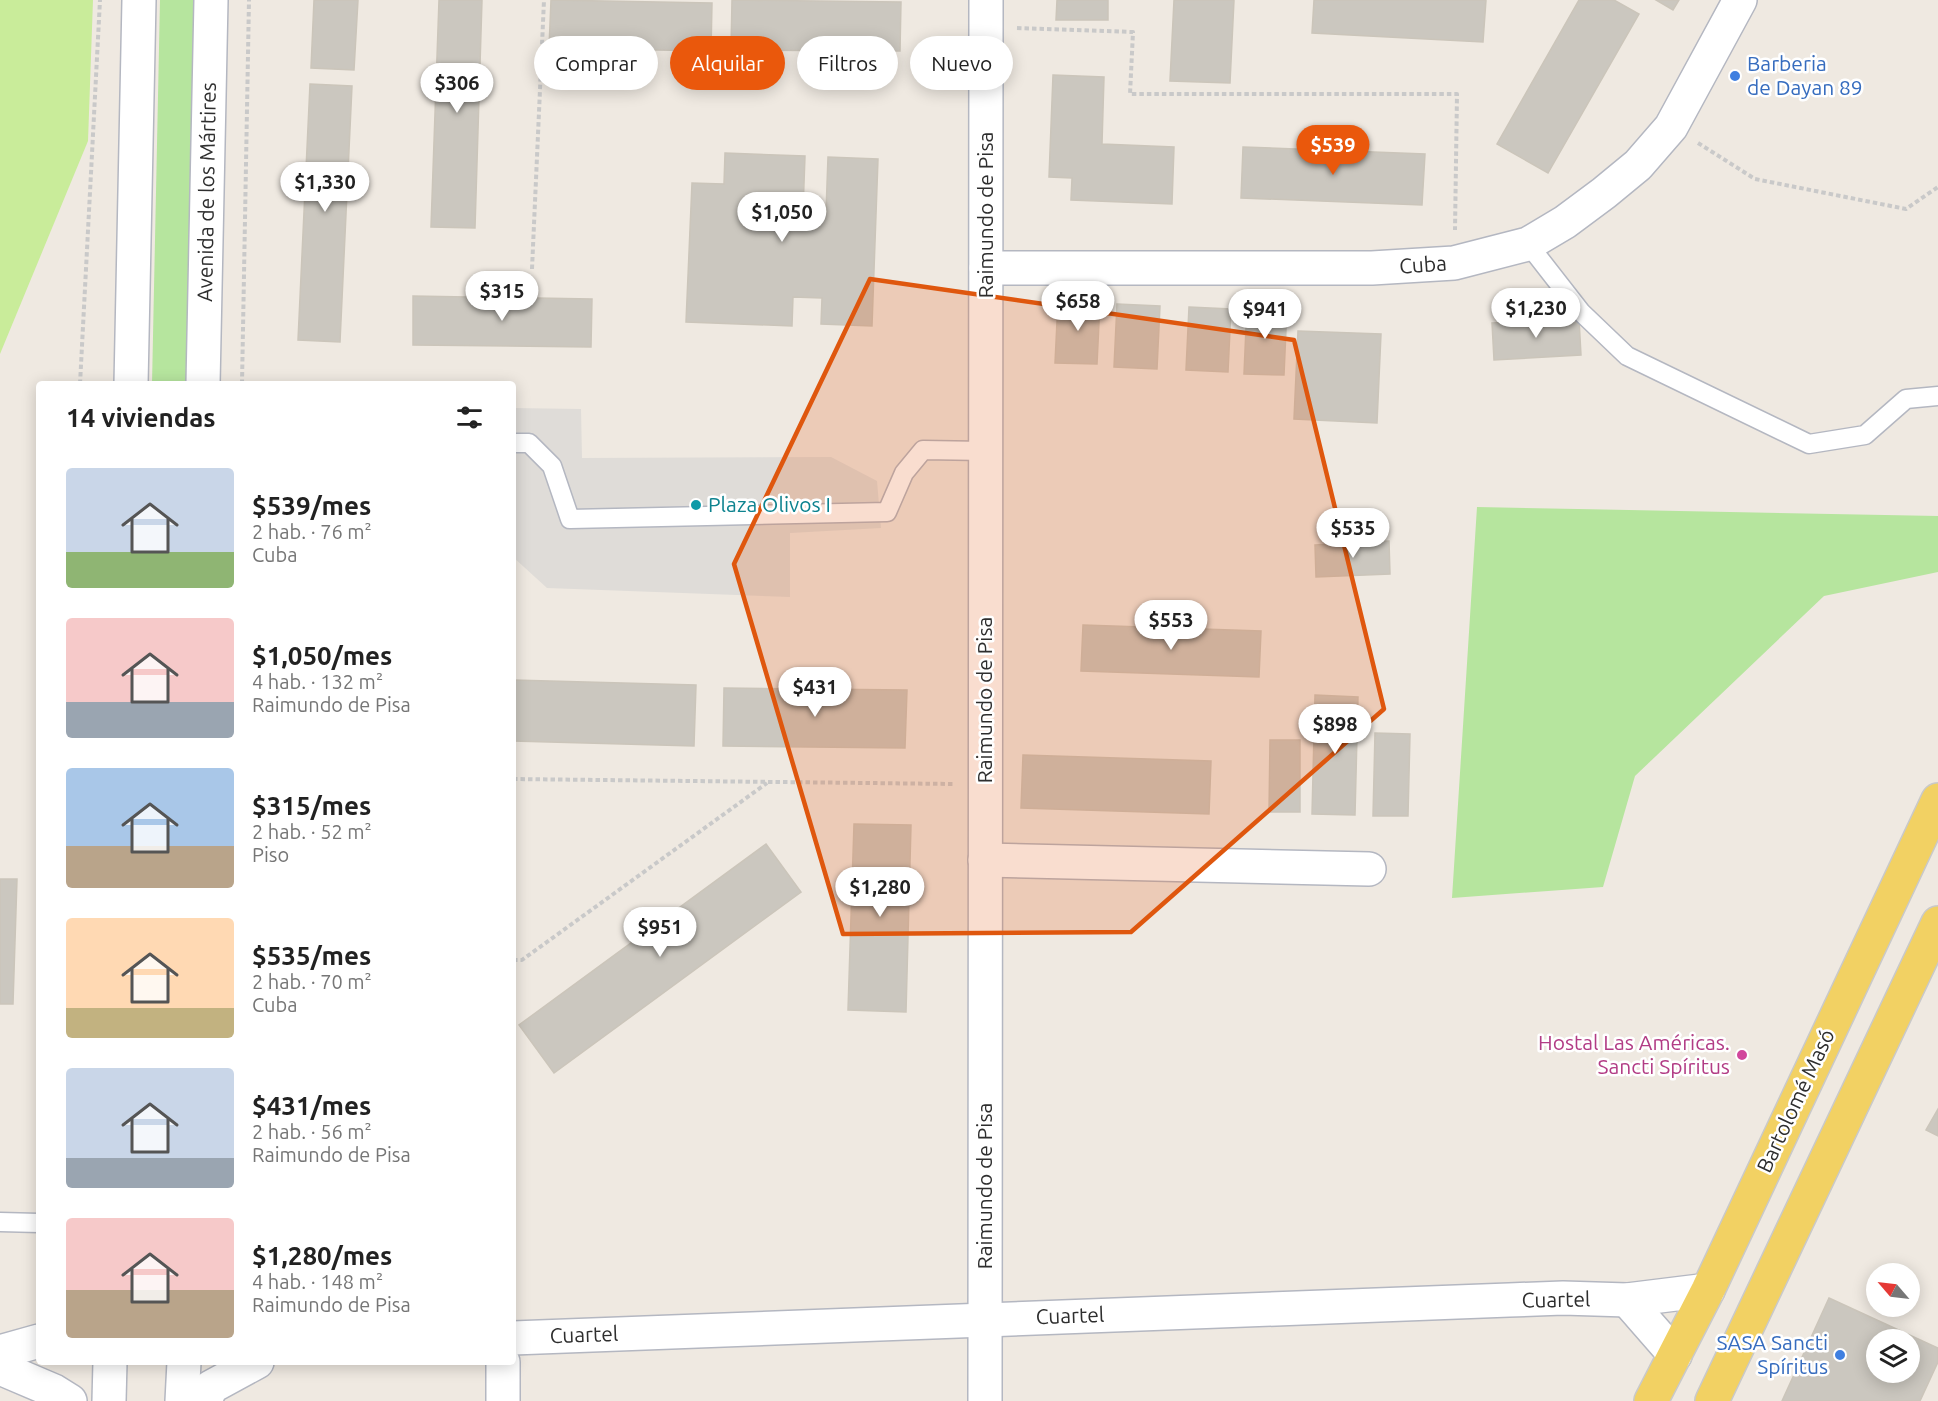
<!DOCTYPE html>
<html lang="es">
<meta charset="utf-8">
<style>
body{margin:0;font-family:Ubuntu,sans-serif;background:#f2f2f2;color:#222;height:100vh;display:flex;flex-direction:column;font-size:22px;white-space:nowrap}
*{box-sizing:border-box;margin:0}
p{font-size:20px;color:#767676}
.icon{flex:none;width:33px;height:33px;fill:none;stroke:currentColor;stroke-width:2;stroke-linecap:round;stroke-linejoin:round}
.map{position:relative;flex:1;overflow:hidden}
.side{position:absolute;left:36px;top:381px;width:480px;height:984px;display:flex;flex-direction:column;background:#fff;border-radius:6px;box-shadow:0 3px 15px #0003}
.side>*{flex:none}
.guide{position:absolute;left:534px;top:36px;width:570px;height:54px;display:flex;gap:12px}
.needle{width:39px;rotate:298deg}
.buttons{position:absolute;left:1866px;top:1263px;display:grid;gap:12px}
.buttons a{display:grid;place-items:center;width:54px;height:54px;border-radius:50%;background:#fff;box-shadow:0 3px 15px #0003;font-size:30px}
.price{position:absolute;translate:-50% -51px;padding:0 14px;border-radius:21px;background:#fff;color:#222;font-size:20px;line-height:39px;filter:drop-shadow(0 2px 3px #0008)}
.price::after{content:'';position:absolute;left:50%;top:36px;width:18px;height:14px;margin-left:-9px;background:inherit;clip-path:polygon(0 0,100% 0,50% 100%)}
.price.selected{background:#ea580c;color:#fff}
ul{padding:0;list-style:none}
li{display:flex;align-items:center;gap:18px;height:150px;padding:0 30px}
li span{display:grid;place-items:center;flex:none;width:168px;height:120px;border-radius:6px;color:#555}
li>.icon{margin-inline-start:auto}
span .icon{width:72px;height:72px;fill:#fffc;stroke-width:1}
li b{font-size:26px}
h2{display:flex;justify-content:space-between;align-items:center;height:72px;padding:0 30px;font-size:26px}
.tag{padding:0 21px;border-radius:27px;background:#fff;box-shadow:0 3px 15px #0003;font-size:21px;line-height:54px}
.tag.selected{background:#ea580c;color:#fff}
.map>svg:first-child{display:block}
.green{fill:#b6e59e}
.pitch{fill:#c9ec9a}
.plaza{fill:#dfdcd8}
.building{fill:#cbc7bf;stroke:#cbc5ba;stroke-width:1.5;fill-rule:evenodd}
.lines{fill:none;stroke-linecap:round;stroke-linejoin:round}
.service-casing{stroke:#b4b7c1;stroke-width:21}
.minor-casing{stroke:#b4b7c1;stroke-width:36}
.tertiary-casing{stroke:#b4b7c1;stroke-width:36}
.secondary-casing{stroke:#b4b7c1;stroke-width:36}
.primary-casing{stroke:#c9c9c9;stroke-width:36}
.path{stroke:#c9c9c9;stroke-width:4;stroke-dasharray:4.5 3;stroke-linecap:butt}
.service{stroke:#fff;stroke-width:18}
.minor{stroke:#fff;stroke-width:33}
.tertiary{stroke:#fff;stroke-width:33}
.secondary{stroke:#fff;stroke-width:33}
.primary{stroke:#f2d163;stroke-width:33}
.marked{fill:#df570e;fill-opacity:0.2;stroke:#df570e;stroke-width:4.5;stroke-linejoin:round}
.shop-dot{fill:#3f7fe0;stroke:#fff;stroke-width:2}
.culture-dot{fill:#0f9aa8;stroke:#fff;stroke-width:2}
.hotel-dot{fill:#d1479c;stroke:#fff;stroke-width:2}
.labels{text-anchor:middle;stroke-width:5;stroke-linejoin:round;paint-order:stroke}
.shop-label{font-size:21px;fill:#366cbe;stroke:#fff;text-anchor:start}
.street-label{font-size:21px;fill:#2e2e2e;stroke:#fff}
.culture-label{font-size:21px;fill:#0d838f;stroke:#fff;text-anchor:start}
.hotel-label{font-size:21px;fill:#b23c85;stroke:#fff;text-anchor:end}
</style>
<div class="map">
<svg width="1938" height="1401" viewBox="0 0 1938 1401">
<rect width="100%" height="100%" fill="#efe9e1"/>
<g class="green">
<path d="M 160,0 L 195,0 L 187,384 L 152,384 Z"/>
<path d="M 1477,507 L 1938,516 L 1938,572 L 1824,596 L 1635,776 L 1603,887 L 1452,898 Z"/>
</g>
<path class="pitch" d="M 0,0 L 93,0 L 88,141 L 0,354 Z"/>
<path class="plaza" d="M 513,408 L 581,409 L 582,458 L 831,457 L 877,481 L 881,528 L 790,533 L 790,597 L 547,588 L 513,557 Z"/>
<g class="building">
<path d="M 314,0 L 358,0 L 354,70 L 311,68 Z"/>
<path d="M 439,0 L 482,0 L 475,228 L 431,227 Z"/>
<path d="M 551,0 L 712,3 L 711,51 L 549,48 Z"/>
<path d="M 732,0 L 901,2 L 900,51 L 731,50 Z"/>
<path d="M 1057,0 L 1108,0 L 1108,20 L 1056,20 Z"/>
<path d="M 1174,0 L 1234,0 L 1230,83 L 1170,81 Z"/>
<path d="M 1314,0 L 1486,0 L 1483,42 L 1312,33 Z"/>
<path d="M 1579,0 L 1614,0 L 1639,14 L 1548,173 L 1497,144 Z"/>
<path d="M 1656,0 L 1679,0 L 1673,10 Z"/>
<path d="M 1053,75 L 1104,77 L 1102,144 L 1174,147 L 1172,204 L 1071,200 L 1072,178 L 1049,177 Z"/>
<path d="M 310,84 L 352,86 L 340,342 L 298,340 Z"/>
<path d="M 1243,147 L 1425,154 L 1422,205 L 1241,198 Z"/>
<path d="M 725,153 L 805,156 L 803,211 L 826,212 L 828,157 L 878,159 L 872,326 L 821,324 L 822,298 L 793,297 L 792,326 L 686,322 L 692,183 L 724,184 Z"/>
<path d="M 413,296 L 592,299 L 591,347 L 413,345 Z"/>
<path d="M 1058,301 L 1100,302 L 1097,364 L 1055,363 Z"/>
<path d="M 1117,304 L 1160,306 L 1157,369 L 1114,367 Z"/>
<path d="M 1247,305 L 1287,307 L 1284,375 L 1244,374 Z"/>
<path d="M 1189,307 L 1231,309 L 1228,372 L 1186,370 Z"/>
<path d="M 1579,319 L 1581,355 L 1494,360 L 1492,323 Z"/>
<path d="M 1298,331 L 1381,334 L 1377,423 L 1294,419 Z"/>
<path d="M 1389,541 L 1390,574 L 1316,577 L 1315,545 Z"/>
<path d="M 1083,625 L 1261,631 L 1259,677 L 1081,671 Z"/>
<path d="M 513,680 L 696,685 L 694,746 L 513,741 Z"/>
<path d="M 724,688 L 907,690 L 905,748 L 723,746 Z"/>
<path d="M 1315,695 L 1358,697 L 1355,815 L 1312,814 Z"/>
<path d="M 1375,733 L 1410,734 L 1408,816 L 1373,816 Z"/>
<path d="M 1270,740 L 1300,740 L 1300,812 L 1269,812 Z"/>
<path d="M 1023,755 L 1211,761 L 1209,814 L 1021,808 Z"/>
<path d="M 854,824 L 911,825 L 906,1012 L 848,1010 Z"/>
<path d="M 766,844 L 801,892 L 554,1073 L 519,1025 Z"/>
<path d="M 0,879 L 17,879 L 13,1004 L 0,1004 Z"/>
<path d="M 1938,1109 L 1938,1136 L 1926,1130 Z"/>
<path d="M 1829,1298 L 1938,1348 L 1938,1362 L 1920,1401 L 1782,1401 ZM 1876,1340 L 1910,1340 L 1910,1372 L 1876,1372 Z"/>
</g>
<g class="lines">
<g class="service-casing">
<g id="service">
<path d="M 1528,244 L 1581,312 L 1627,356 L 1809,444 L 1865,435 L 1906,399 L 1938,396"/>
<path d="M 513,443 L 529,443 L 552,466 L 570,519 L 887,512 L 904,473 L 923,450 L 986,451"/>
<path d="M 0,1222 L 39,1223"/>
</g>
</g>
<g class="minor-casing">
<g id="minor">
<path d="M 986,268 L 1372,268 L 1454,263 L 1528,244 L 1565,222 L 1604,193 L 1638,165 L 1671,127 L 1740,0"/>
<path d="M 985,860 L 1369,869"/>
<path d="M 1627,1300 L 1675,1355"/>
<path d="M 513,1338 L 1509,1300 L 1563,1298 L 1627,1300 L 1708,1290"/>
<path d="M 503,1362 L 503,1401"/>
</g>
</g>
<g class="tertiary-casing">
<path id="tertiary" d="M 985,1401 L 986,0"/>
</g>
<g class="secondary-casing">
<g id="secondary">
<path d="M 131,384 L 139,0"/>
<path d="M 203,384 L 211,0"/>
<path d="M 0,1352 L 39,1341"/>
<path d="M 0,1368 L 54,1391 L 70,1401"/>
<path d="M 109,1401 L 110,1362"/>
<path d="M 182,1401 L 184,1362"/>
<path d="M 205,1401 L 211,1387 L 257,1362"/>
</g>
</g>
<g class="primary-casing">
<g id="primary">
<path d="M 1651,1401 L 1708,1290 L 1938,800"/>
<path d="M 1712,1401 L 1938,923"/>
</g>
</g>
<g class="path">
<path d="M 1017,28 L 1133,32 L 1130,94 L 1457,94 L 1455,230"/>
<path d="M 1698,143 L 1755,179 L 1906,209 L 1938,187"/>
<path d="M 532,269 L 544,0"/>
<path d="M 80,384 L 100,0"/>
<path d="M 242,384 L 249,0"/>
<path d="M 513,779 L 955,784"/>
<path d="M 513,960 L 522,960 L 767,783"/>
</g>
<use href="#service" class="service"/>
<use href="#minor" class="minor"/>
<use href="#tertiary" class="tertiary"/>
<use href="#secondary" class="secondary"/>
<use href="#primary" class="primary"/>
</g>
<path class="marked" d="M 870,279 L 1294,340 L 1384,709 L 1131,932 L 843,934 L 734,564 Z"/>
<g class="shop-dot">
<circle cx="1735" cy="76" r="6"/>
<circle cx="1840" cy="1355" r="6"/>
</g>
<circle class="culture-dot" cx="696" cy="505" r="6"/>
<circle class="hotel-dot" cx="1742" cy="1055" r="6"/>
<g class="labels">
<g class="shop-label">
<text x="1747" y="71">Barberia<tspan x="1747" dy="24">de Dayan 89</tspan></text>
<text x="1828" y="1350" text-anchor="end">SASA Sancti<tspan x="1828" dy="24">Spíritus</tspan></text>
</g>
<g class="street-label">
<text transform="translate(207 192) rotate(-89)" y="7">Avenida de los Mártires</text>
<text transform="translate(986 215) rotate(-90)" y="7">Raimundo de Pisa</text>
<text transform="translate(1423 265) rotate(-4)" y="7">Cuba</text>
<text transform="translate(985 700) rotate(-90)" y="7">Raimundo de Pisa</text>
<text transform="translate(1796 1101) rotate(-65)" y="7">Bartolomé Masó</text>
<text transform="translate(985 1186) rotate(-90)" y="7">Raimundo de Pisa</text>
<text transform="translate(1556 1300) rotate(-1)" y="7">Cuartel</text>
<text transform="translate(1070 1316) rotate(-2)" y="7">Cuartel</text>
<text transform="translate(584 1335) rotate(-2)" y="7">Cuartel</text>
</g>
<g class="culture-label">
<text x="708" y="512">Plaza Olivos I</text>
</g>
<g class="hotel-label">
<text x="1730" y="1050">Hostal Las Américas.<tspan x="1730" dy="24">Sancti Spíritus</tspan></text>
</g>
</g>
</svg>
<div class="buttons">
<a><svg class="needle" viewBox="-14 -14 28 28"><path d="M0-13l5 13h-10z" fill="#e53935"/><path d="M0 13l5-13h-10z" fill="#767676"/></svg></a>
<a><svg class="icon" aria-label="layers" viewBox="0 0 24 24"><path d="M12 4l9 5-9 5-9-5zM3 14l9 5 9-5"/></svg></a>
</div>
<b class="price" style="left:457px;top:114px">$306</b>
<b class="price selected" style="left:1333px;top:176px">$539</b>
<b class="price" style="left:325px;top:213px">$1,330</b>
<b class="price" style="left:782px;top:243px">$1,050</b>
<b class="price" style="left:502px;top:322px">$315</b>
<b class="price" style="left:1078px;top:332px">$658</b>
<b class="price" style="left:1536px;top:339px">$1,230</b>
<b class="price" style="left:1265px;top:340px">$941</b>
<b class="price" style="left:1353px;top:559px">$535</b>
<b class="price" style="left:1171px;top:651px">$553</b>
<b class="price" style="left:815px;top:718px">$431</b>
<b class="price" style="left:1335px;top:755px">$898</b>
<b class="price" style="left:880px;top:918px">$1,280</b>
<b class="price" style="left:660px;top:958px">$951</b>
<div class="guide">
<a class="tag">Comprar</a>
<a class="tag selected">Alquilar</a>
<a class="tag">Filtros</a>
<a class="tag">Nuevo</a>
</div>
<section class="side">
<h2>14 viviendas<svg class="icon" aria-label="filters" viewBox="0 0 24 24"><path d="M4 7h16M4 17h16"/><circle cx="9" cy="7" r="2"/><circle cx="15" cy="17" r="2"/></svg></h2>
<ul>
<li><span style="background:linear-gradient(#c9d6e8 70%,#8fb573 0)"><svg class="icon" aria-label="home" viewBox="0 0 24 24"><path d="M3 11l9-7 9 7M6 9v11h12V9"/></svg></span><div><b>$539/mes</b><p>2 hab. · 76 m²</p><p>Cuba</p></div></li>
<li><span style="background:linear-gradient(#f6c9c9 70%,#9aa5b1 0)"><svg class="icon" aria-label="home" viewBox="0 0 24 24"><path d="M3 11l9-7 9 7M6 9v11h12V9"/></svg></span><div><b>$1,050/mes</b><p>4 hab. · 132 m²</p><p>Raimundo de Pisa</p></div></li>
<li><span style="background:linear-gradient(#a9c7e8 65%,#b9a48a 0)"><svg class="icon" aria-label="home" viewBox="0 0 24 24"><path d="M3 11l9-7 9 7M6 9v11h12V9"/></svg></span><div><b>$315/mes</b><p>2 hab. · 52 m²</p><p>Piso</p></div></li>
<li><span style="background:linear-gradient(#ffd9b3 75%,#c2b280 0)"><svg class="icon" aria-label="home" viewBox="0 0 24 24"><path d="M3 11l9-7 9 7M6 9v11h12V9"/></svg></span><div><b>$535/mes</b><p>2 hab. · 70 m²</p><p>Cuba</p></div></li>
<li><span style="background:linear-gradient(#c9d6e8 75%,#9aa5b1 0)"><svg class="icon" aria-label="home" viewBox="0 0 24 24"><path d="M3 11l9-7 9 7M6 9v11h12V9"/></svg></span><div><b>$431/mes</b><p>2 hab. · 56 m²</p><p>Raimundo de Pisa</p></div></li>
<li><span style="background:linear-gradient(#f6c9c9 60%,#b9a48a 0)"><svg class="icon" aria-label="home" viewBox="0 0 24 24"><path d="M3 11l9-7 9 7M6 9v11h12V9"/></svg></span><div><b>$1,280/mes</b><p>4 hab. · 148 m²</p><p>Raimundo de Pisa</p></div></li>
</ul>
</section>
</div>
